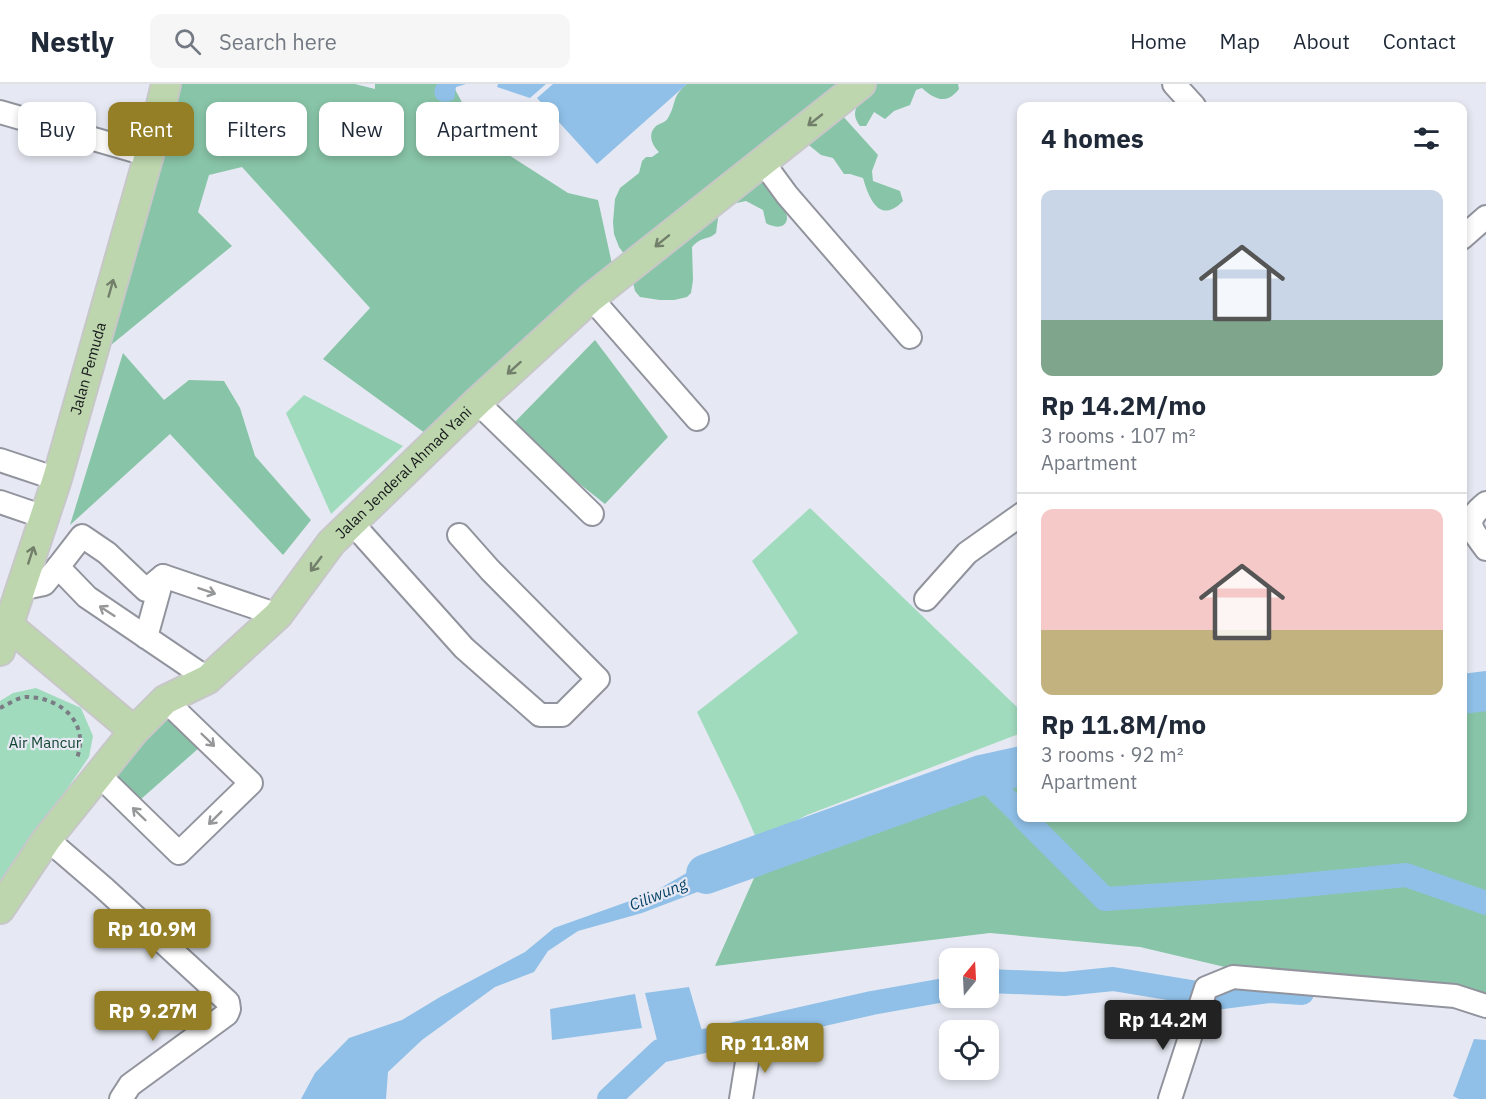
<!DOCTYPE html>
<meta charset="utf-8">
<style>
body{margin:0;font-family:"IBM Plex Sans",sans-serif;background:#f6f6f7;color:#1f2937;height:100vh;display:flex;flex-direction:column;font-size:22px;white-space:nowrap}
*{box-sizing:border-box;margin:0}
p{font-size:20px;color:#747a83}
.icon{flex:none;width:33px;height:33px;fill:none;stroke:currentColor;stroke-width:2;stroke-linecap:round;stroke-linejoin:round}
.map{position:relative;flex:1;overflow:hidden}
.sheet{position:absolute;left:1017px;top:18px;width:450px;height:720px;display:flex;flex-direction:column;background:#fff;border-radius:12px;box-shadow:0 3px 9px #0003}
.sheet>*{flex:none}
.banner{position:absolute;left:18px;top:18px;width:570px;height:54px;display:flex;gap:12px}
.needle{width:39px;rotate:18deg}
.controls{position:absolute;left:939px;top:864px;display:grid;gap:12px}
.controls a{display:grid;place-items:center;width:60px;height:60px;border-radius:12px;background:#fff;box-shadow:0 3px 9px #0003;font-size:30px}
.price{position:absolute;translate:-50% -51px;padding:0 14px;border-radius:6px;background:#947f26;color:#fff;font-size:20px;line-height:39px;filter:drop-shadow(0 2px 3px #0008)}
.price::after{content:'';position:absolute;left:50%;top:36px;width:18px;height:14px;margin-left:-9px;background:inherit;clip-path:polygon(0 0,100% 0,50% 100%)}
.price.selected{background:#222;color:#fff}
ul{padding:0;list-style:none}
li{display:grid;align-content:center;gap:12px;height:318px;padding:0 24px}
li+li{border-top:2px solid #e0e1e3}
li span{display:grid;place-items:center;height:186px;border-radius:12px;color:#555}
li>.icon{margin-inline-start:auto}
span .icon{width:108px;height:108px;fill:#fffc;stroke-width:1}
li b{font-size:26px}
h2{display:flex;justify-content:space-between;align-items:center;height:72px;padding:0 24px;font-size:26px}
.pill{padding:0 21px;border-radius:12px;background:#fff;box-shadow:0 3px 9px #0003;font-size:21px;line-height:54px}
.pill.selected{background:#947f26;color:#fff}
header{display:flex;align-items:center;gap:36px;box-sizing:border-box;height:84px;padding:0 30px;background:#fff;border-bottom:2px solid #e0e1e3}
header strong{font-size:28px}
nav{display:flex;gap:33px;margin-inline-start:auto;font-size:21px}
.search{width:420px;height:54px;background:#f6f6f7;display:flex;align-items:center;gap:15px;box-sizing:border-box;padding:0 21px;border-radius:12px;color:#747a83;font-size:22px}
.map>svg:first-child{display:block}
.green{fill:#a1dbbe}
.forest{fill:#88c4a7}
.water{fill:#90c0e8}
.lines{fill:none;stroke-linecap:round;stroke-linejoin:round}
.canal{stroke:#90c0e8;stroke-width:24}
.river{stroke:#90c0e8;stroke-width:40}
.minor-casing{stroke:#91949d;stroke-width:26}
.major-casing{stroke:#c7c7c8;stroke-width:32}
.path{stroke:#7b7d84;stroke-width:4;stroke-dasharray:4.5 4.5;stroke-linecap:butt}
.minor{stroke:#fff;stroke-width:22}
.major{stroke:#bdd6ad;stroke-width:28}
.oneway{stroke:#72806b}
.oneway2{stroke:#969798}
.labels{text-anchor:middle;stroke-width:4.5;stroke-linejoin:round;paint-order:stroke}
.street-label{font-size:15px;fill:#16171b;stroke:#e6e9f3}
.park-label{font-size:15px;fill:#144531;stroke:#e6e9f3}
.water-label{font-size:16px;font-style:italic;fill:#074267;stroke:#e6e9f3}
</style>
<header>
<strong>Nestly</strong>
<div class="search"><svg class="icon" aria-label="search" viewBox="0 0 24 24"><circle cx="10" cy="10" r="6"/><path d="M15 15l6 6"/></svg>Search here</div>
<nav><a>Home</a><a>Map</a><a>About</a><a>Contact</a></nav>
</header>
<div class="map">
<svg width="1486" height="1015" viewBox="0 0 1486 1015">
<rect width="100%" height="100%" fill="#e6e9f3"/>
<g class="green">
<path d="M 304,311 L 403,362 L 331,430 L 286,329 Z"/>
<path d="M 810,424 L 1021,627 L 1021,649 L 807,731 L 757,756 L 740,717 L 697,628 L 798,549 L 752,477 Z"/>
<path d="M 36,604 L 81,624 L 93,652 L 89,673 L 0,803 L 0,617 L 13,609 Z"/>
</g>
<g class="forest">
<path d="M 174,0 L 355,0 L 375,5 L 375,0 L 452,0 L 481,53 L 568,109 L 598,116 L 612,180 L 429,352 L 323,275 L 370,224 L 242,83 L 209,91 L 198,128 L 232,162 L 111,261 L 149,86 Z"/>
<path d="M 687,0 L 958,0 L 959,5 C 947,21 935,16 922,4 L 916,6 L 910,21 L 894,27 L 885,35 L 874,28 L 866,42 L 860,42 C 854,34 853,28 859,19 L 840,29 L 878,71 L 872,87 L 873,97 L 900,107 L 903,117 C 880,141 869,115 863,94 L 850,90 L 844,90 L 833,74 L 821,71 L 805,58 L 762,60 L 760,64 L 786,125 C 786,128 787,132 787,135 C 785,146 772,143 766,139 L 763,126 L 746,117 L 723,122 L 719,127 L 716,149 C 707,157 703,151 692,163 L 693,196 L 691,209 L 687,213 L 674,216 L 660,216 L 640,213 L 635,207 L 627,174 L 619,163 L 614,150 L 613,138 L 615,115 L 620,104 L 639,89 L 642,77 L 646,73 L 652,73 L 659,68 C 652,61 647,50 656,42 C 660,39 665,39 668,34 C 677,19 671,13 687,0 Z"/>
<path d="M 595,256 L 668,353 L 605,420 L 509,344 Z"/>
<path d="M 123,269 L 164,316 L 189,296 L 224,297 L 240,324 L 255,372 L 311,436 L 283,471 L 170,350 L 70,441 Z"/>
<path d="M 1486,605 L 1486,917 L 1225,883 L 1140,863 L 990,849 L 715,882 L 758,785 L 758,771 L 981,691 L 1021,682 L 1022,734 L 1462,734 L 1463,608 Z"/>
<path d="M 165,616 L 208,656 L 132,723 L 99,691 Z"/>
</g>
<g class="water">
<path d="M 437,0 L 466,0 L 456,3 L 454,15 C 441,23 429,13 437,0 Z"/>
<path d="M 498,0 L 546,0 L 530,14 L 497,3 Z"/>
<path d="M 553,0 L 687,0 L 597,80 L 537,14 Z"/>
<path d="M 757,756 L 758,785 L 642,829 L 578,847 L 548,867 L 534,888 L 495,903 L 422,956 L 388,988 L 386,1015 L 301,1015 L 315,989 L 349,954 L 402,936 L 440,913 L 525,868 L 554,844 L 652,809 L 697,783 Z"/>
<path d="M 689,903 L 702,947 L 657,956 L 645,909 Z"/>
<path d="M 635,910 L 642,944 L 552,956 L 550,925 Z"/>
<path d="M 1474,955 L 1486,956 L 1486,1015 L 1459,1015 L 1453,1012 Z"/>
</g>
<g class="lines">
<g class="canal">
<path d="M 981,691 L 1022,731"/>
<path d="M 1024,734 L 1105,815 L 1283,803 L 1406,791 L 1486,819"/>
<path d="M 988,897 L 1064,900 L 1113,895 L 1222,913 L 1269,907 L 1302,909"/>
<path d="M 609,1015 L 660,967 L 872,919 L 950,905"/>
</g>
<g class="river">
<path d="M 1462,610 L 1486,607"/>
<path d="M 706,790 L 981,691 L 1022,682"/>
</g>
<g class="minor-casing">
<g id="minor">
<path d="M 1174,0 L 1194,22"/>
<path d="M 0,28 L 149,71"/>
<path d="M 762,77 L 787,111 L 910,253"/>
<path d="M 1462,154 L 1486,133"/>
<path d="M 591,214 L 697,335"/>
<path d="M 477,318 L 592,430"/>
<path d="M 0,376 L 57,395"/>
<path d="M 0,418 L 44,433"/>
<path d="M 1486,419 C 1463,438 1470,443 1486,465"/>
<path d="M 352,439 L 464,564 L 540,631 L 562,631 L 598,595 L 490,486 L 459,451"/>
<path d="M 20,505 L 44,500 L 58,483"/>
<path d="M 926,515 L 967,469 L 1022,430"/>
<path d="M 146,553 L 163,492"/>
<path d="M 208,595 L 87,513 L 58,483 L 82,452 L 107,469 L 146,506 L 163,492 L 278,531"/>
<path d="M 99,691 L 179,769 L 251,699 L 165,616"/>
<path d="M 47,755 L 104,804 L 228,918 L 229,925 L 227,930 L 130,1001 L 121,1015"/>
<path d="M 741,1015 L 747,978 L 747,961"/>
<path d="M 1170,1015 L 1206,904 L 1233,893 L 1455,912 L 1486,922"/>
</g>
</g>
<g class="major-casing">
<g id="major">
<path d="M 8,541 L 134,647"/>
<path id="s1" d="M 0,567 L 57,395 L 149,71 L 166,0"/>
<path id="s2" d="M 0,825 L 47,755 L 134,647 L 165,616 L 208,595 L 278,531 L 331,459 L 477,318 L 591,214 L 861,0"/>
</g>
</g>
<path class="path" d="M 0,624 C 7,621 18,613 26,613 C 61,613 90,639 77,674"/>
<use href="#minor" class="minor"/>
<use href="#major" class="major"/>
</g>
<defs><path id="oneway-shaft" d="M-6 0H5M1.5-3L5.5 0L1.5 3" fill="none" stroke-width="1.6" stroke-linecap="round" stroke-linejoin="round" transform="scale(1.5)"/></defs>
<g class="oneway">
<use href="#oneway-shaft" transform="translate(815 36) rotate(142)"/>
<use href="#oneway-shaft" transform="translate(662 157) rotate(141)"/>
<use href="#oneway-shaft" transform="translate(111 204) rotate(-74)"/>
<use href="#oneway-shaft" transform="translate(514 284) rotate(138)"/>
<use href="#oneway-shaft" transform="translate(31 471) rotate(-72)"/>
<use href="#oneway-shaft" transform="translate(316 480) rotate(127)"/>
</g>
<g class="oneway2">
<use href="#oneway-shaft" transform="translate(207 507) rotate(19)"/>
<use href="#oneway-shaft" transform="translate(107 527) rotate(-147)"/>
<use href="#oneway-shaft" transform="translate(208 656) rotate(44)"/>
<use href="#oneway-shaft" transform="translate(139 730) rotate(-136)"/>
<use href="#oneway-shaft" transform="translate(215 734) rotate(135)"/>
</g>
<g class="labels">
<g class="street-label">
<text dy="5" stroke="none"><textPath href="#s1" startOffset="296">Jalan Pemuda</textPath></text>
<text dy="5" stroke="none"><textPath href="#s2" startOffset="600">Jalan Jenderal Ahmad Yani</textPath></text>
</g>
<g class="park-label">
<text x="45" y="664">Air Mancur</text>
</g>
<g class="water-label">
<text transform="translate(658 810) rotate(-22)" y="6">Ciliwung</text>
</g>
</g>
</svg>
<div class="controls">
<a><svg class="needle" viewBox="-14 -14 28 28"><path d="M0-13l5 13h-10z" fill="#e53935"/><path d="M0 13l5-13h-10z" fill="#747a83"/></svg></a>
<a><svg class="icon" aria-label="locate" viewBox="0 0 24 24"><circle cx="12" cy="12" r="6"/><path d="M12 2v4M12 18v4M2 12h4M18 12h4"/></svg></a>
</div>
<b class="price" style="left:152px;top:876px">Rp 10.9M</b>
<b class="price" style="left:153px;top:958px">Rp 9.27M</b>
<b class="price selected" style="left:1163px;top:967px">Rp 14.2M</b>
<b class="price" style="left:765px;top:990px">Rp 11.8M</b>
<div class="banner">
<a class="pill">Buy</a>
<a class="pill selected">Rent</a>
<a class="pill">Filters</a>
<a class="pill">New</a>
<a class="pill">Apartment</a>
</div>
<section class="sheet">
<h2>4 homes<svg class="icon" aria-label="filters" viewBox="0 0 24 24"><path d="M4 7h16M4 17h16"/><circle cx="9" cy="7" r="2"/><circle cx="15" cy="17" r="2"/></svg></h2>
<ul>
<li><span style="background:linear-gradient(#c9d6e8 70%,#7fa58c 0)"><svg class="icon" aria-label="home" viewBox="0 0 24 24"><path d="M3 11l9-7 9 7M6 9v11h12V9"/></svg></span><div><b>Rp 14.2M/mo</b><p>3 rooms · 107 m²</p><p>Apartment</p></div></li>
<li><span style="background:linear-gradient(#f6c9c9 65%,#c2b280 0)"><svg class="icon" aria-label="home" viewBox="0 0 24 24"><path d="M3 11l9-7 9 7M6 9v11h12V9"/></svg></span><div><b>Rp 11.8M/mo</b><p>3 rooms · 92 m²</p><p>Apartment</p></div></li>
</ul>
</section>
</div>
